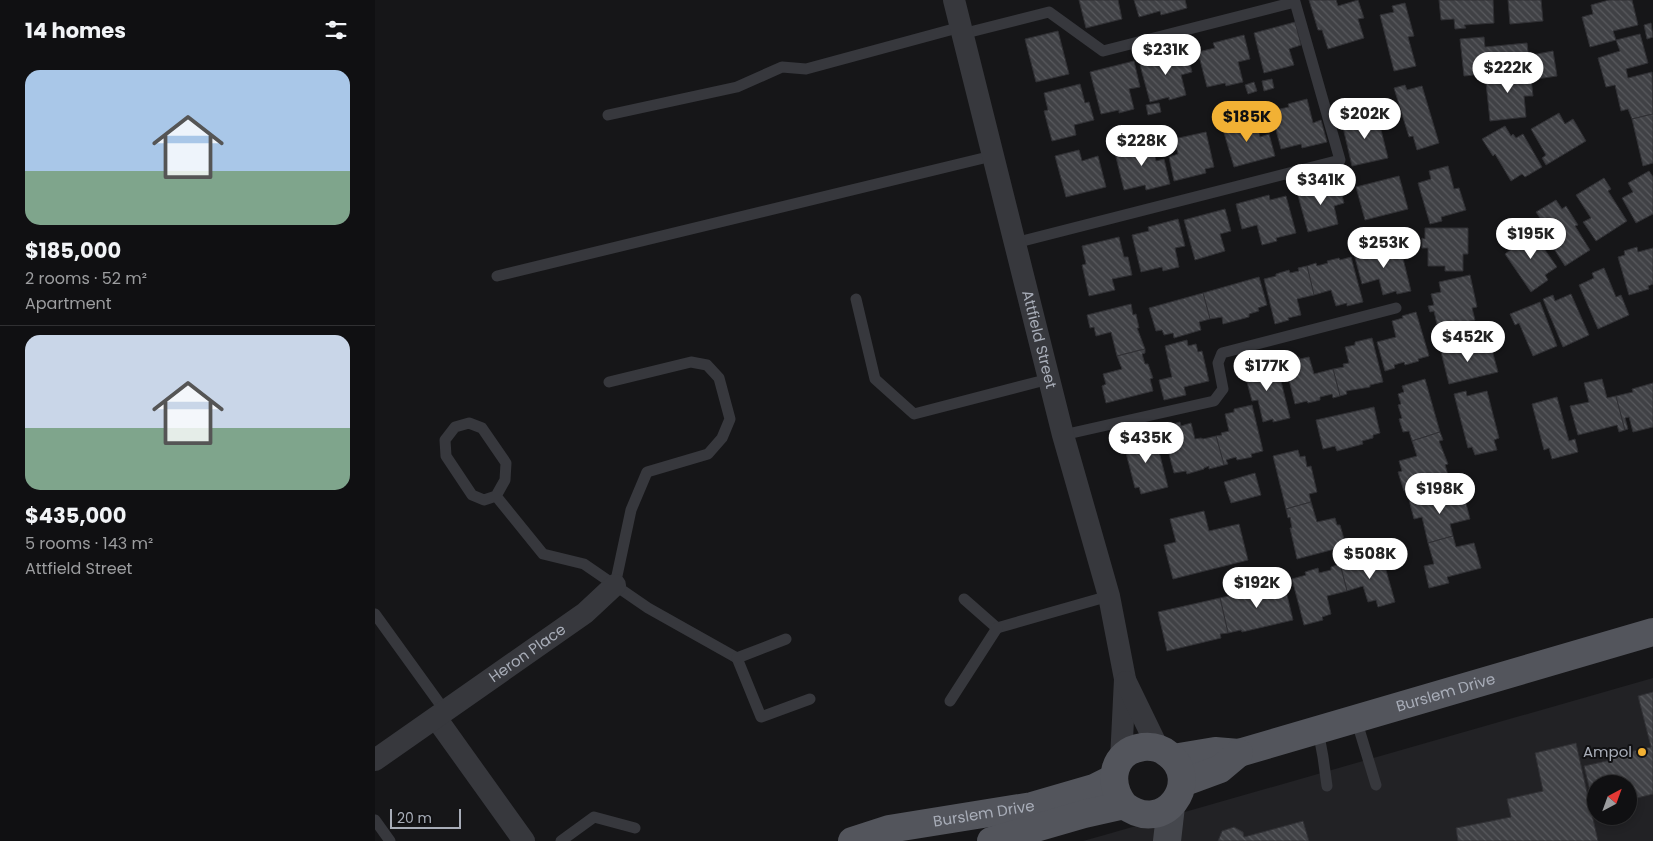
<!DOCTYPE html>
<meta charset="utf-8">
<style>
body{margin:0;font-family:Poppins,sans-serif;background:#1e1e20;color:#f1f3f6;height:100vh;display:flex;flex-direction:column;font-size:19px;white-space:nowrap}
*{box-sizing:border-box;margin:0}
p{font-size:16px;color:#9c9d9f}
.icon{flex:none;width:28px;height:28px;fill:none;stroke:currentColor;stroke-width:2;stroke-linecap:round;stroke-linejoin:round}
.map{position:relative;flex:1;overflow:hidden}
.panel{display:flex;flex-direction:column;background:#101012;width:375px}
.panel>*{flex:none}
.needle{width:32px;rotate:41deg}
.fabs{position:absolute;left:1212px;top:775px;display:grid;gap:10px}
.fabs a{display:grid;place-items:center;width:50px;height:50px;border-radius:50%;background:#101012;box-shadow:0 2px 8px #0003,0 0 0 1px #303032;font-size:25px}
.scale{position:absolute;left:15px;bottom:12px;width:71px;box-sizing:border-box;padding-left:5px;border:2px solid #a8adb8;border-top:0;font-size:14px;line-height:18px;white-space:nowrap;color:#a8adb8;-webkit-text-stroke:4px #111113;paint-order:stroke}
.price{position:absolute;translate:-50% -42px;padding:0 11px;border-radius:18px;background:#fff;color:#222;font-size:16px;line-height:32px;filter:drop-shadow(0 1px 2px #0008)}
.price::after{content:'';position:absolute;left:50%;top:30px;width:15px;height:11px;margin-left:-8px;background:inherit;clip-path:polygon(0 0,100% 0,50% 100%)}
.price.selected{background:#f2b134;color:#111}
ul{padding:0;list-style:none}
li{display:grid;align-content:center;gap:10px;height:265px;padding:0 25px}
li+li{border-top:1px solid #303032}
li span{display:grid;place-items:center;height:155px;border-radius:15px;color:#555}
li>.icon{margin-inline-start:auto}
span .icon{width:90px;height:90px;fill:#fffc;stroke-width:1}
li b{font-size:21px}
h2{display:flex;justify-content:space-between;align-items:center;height:60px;padding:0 25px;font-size:21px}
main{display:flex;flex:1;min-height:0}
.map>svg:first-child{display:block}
.built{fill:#222225;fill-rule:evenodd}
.building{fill:url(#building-back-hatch);stroke:#303034}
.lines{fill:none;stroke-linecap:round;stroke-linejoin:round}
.lane{stroke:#37383d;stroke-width:11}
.street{stroke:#37383d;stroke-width:22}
.secondary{stroke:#45474d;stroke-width:28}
.primary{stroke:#53555c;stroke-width:28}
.poi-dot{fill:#f2b134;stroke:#111113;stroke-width:2}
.labels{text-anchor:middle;stroke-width:4;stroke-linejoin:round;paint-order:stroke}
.street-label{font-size:15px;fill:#a8adb8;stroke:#111113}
.poi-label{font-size:15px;fill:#a8adb8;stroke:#111113;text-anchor:end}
</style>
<main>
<section class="panel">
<h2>14 homes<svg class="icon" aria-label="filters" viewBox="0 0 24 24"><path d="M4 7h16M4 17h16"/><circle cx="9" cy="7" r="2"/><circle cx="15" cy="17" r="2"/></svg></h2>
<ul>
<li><span style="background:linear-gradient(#a9c7e8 65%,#7fa58c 0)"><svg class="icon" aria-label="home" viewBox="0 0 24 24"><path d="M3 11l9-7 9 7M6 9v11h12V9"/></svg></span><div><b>$185,000</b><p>2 rooms · 52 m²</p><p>Apartment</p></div></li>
<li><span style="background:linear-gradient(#c9d6e8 60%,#7fa58c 0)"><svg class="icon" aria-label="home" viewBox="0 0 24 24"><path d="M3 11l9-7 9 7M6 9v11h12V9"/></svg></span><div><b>$435,000</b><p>5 rooms · 143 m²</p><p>Attfield Street</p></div></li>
</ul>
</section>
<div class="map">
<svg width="1278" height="841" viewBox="0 0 1278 841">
<defs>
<pattern id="building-back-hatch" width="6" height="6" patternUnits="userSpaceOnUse" patternTransform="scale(1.25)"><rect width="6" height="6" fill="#404145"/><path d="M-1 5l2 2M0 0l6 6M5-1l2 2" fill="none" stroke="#595a5e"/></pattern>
</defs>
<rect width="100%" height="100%" fill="#161618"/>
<path class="built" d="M 1278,678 L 1278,841 L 708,841 L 726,836 ZM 1221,784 L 1254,784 L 1254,816 L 1221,816 Z"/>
<g class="building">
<path d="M 704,0 L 743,0 L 747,19 L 711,28 Z"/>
<path d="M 759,0 L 810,0 L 812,8 L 786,15 L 785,11 L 764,17 Z"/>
<path d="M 934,0 L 961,0 L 963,6 L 983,0 L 989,18 L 983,19 L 989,38 L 953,49 L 947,30 L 943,30 Z"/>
<path d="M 1064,0 L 1118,0 L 1119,23 L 1089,25 L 1091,28 L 1080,29 L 1079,19 L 1066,20 Z"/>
<path d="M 1133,0 L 1166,0 L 1168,21 L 1135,24 Z"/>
<path d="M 1234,0 L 1257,0 L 1263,25 L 1238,31 L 1241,40 L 1215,47 L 1207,17 L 1218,14 L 1216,5 Z"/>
<path d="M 1030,3 L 1039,36 L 1033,37 L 1041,66 L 1019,71 L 1005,15 L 1019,12 L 1017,6 Z"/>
<path d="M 920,22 L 926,45 L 914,49 L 919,65 L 889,73 L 879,33 Z"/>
<path d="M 1276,23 L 1278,37 L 1272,39 L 1269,25 Z"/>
<path d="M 683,31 L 694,74 L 661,82 L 650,39 Z"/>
<path d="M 1265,34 L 1273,63 L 1251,69 L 1253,78 L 1277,72 L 1278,114 L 1257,119 L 1253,109 L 1246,111 L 1240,85 L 1231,87 L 1223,58 L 1245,51 L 1241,40 Z"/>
<path d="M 869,35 L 875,59 L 863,62 L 868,82 L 851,86 L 850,83 L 832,87 L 823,52 L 840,48 L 838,43 Z"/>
<path d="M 1109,37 L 1110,47 L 1152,43 L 1155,69 L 1089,76 L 1085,39 Z"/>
<path d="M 811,49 L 817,72 L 806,75 L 811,95 L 794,100 L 794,97 L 775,102 L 765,65 L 784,60 L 782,56 Z"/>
<path d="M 1178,51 L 1182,76 L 1161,79 L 1157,55 Z"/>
<path d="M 759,61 L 765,87 L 754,89 L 759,109 L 744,113 L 744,110 L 726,114 L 715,72 Z"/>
<path d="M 1155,69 L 1158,96 L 1149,96 L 1151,117 L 1115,121 L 1110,73 Z"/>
<path d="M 897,79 L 899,88 L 889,91 L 887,81 Z"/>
<path d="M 879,82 L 882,91 L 873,94 L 870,85 Z"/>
<path d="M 705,84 L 710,103 L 714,102 L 719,120 L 699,125 L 701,135 L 677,141 L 669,111 L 673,110 L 669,93 Z"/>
<path d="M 1030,85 L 1032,90 L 1047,86 L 1064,143 L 1042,150 L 1038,136 L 1034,137 L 1019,88 Z"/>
<path d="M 932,99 L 938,123 L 946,120 L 952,142 L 927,148 L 926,144 L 906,149 L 896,111 L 914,107 L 913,104 Z"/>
<path d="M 784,103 L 786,112 L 773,115 L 771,105 Z"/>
<path d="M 1012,107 L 1014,117 L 1005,118 L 1003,109 Z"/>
<path d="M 1184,113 L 1190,124 L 1198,119 L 1211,141 L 1171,165 L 1167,158 L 1171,155 L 1156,129 Z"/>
<path d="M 1002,114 L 1013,158 L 977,166 L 967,123 Z"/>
<path d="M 1278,114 L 1278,163 L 1268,166 L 1257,119 Z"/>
<path d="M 880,117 L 885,137 L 894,134 L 900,156 L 859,167 L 847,126 Z"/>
<path d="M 1130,126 L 1136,136 L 1138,134 L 1141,138 L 1148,134 L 1167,167 L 1150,177 L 1147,174 L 1136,181 L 1120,154 L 1118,156 L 1107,139 Z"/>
<path d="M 831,132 L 839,167 L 830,169 L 831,173 L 799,181 L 794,157 L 803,154 L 799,139 Z"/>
<path d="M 776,140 L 781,161 L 789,159 L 795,184 L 771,190 L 770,185 L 749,190 L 740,153 L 759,148 L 758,144 Z"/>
<path d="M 704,150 L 707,161 L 723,156 L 731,187 L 691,197 L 680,156 Z"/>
<path d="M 1073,166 L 1079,189 L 1084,188 L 1091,210 L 1066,217 L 1067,221 L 1055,224 L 1043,183 L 1056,179 L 1054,171 Z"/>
<path d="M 1274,171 L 1278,177 L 1278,214 L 1261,223 L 1247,198 L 1258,192 L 1253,183 Z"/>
<path d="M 1024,176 L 1033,209 L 990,220 L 981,187 Z"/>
<path d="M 1229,178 L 1236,189 L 1233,191 L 1252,221 L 1221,241 L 1208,222 L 1216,218 L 1201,195 Z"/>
<path d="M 963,181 L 969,203 L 959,206 L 963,224 L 933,232 L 922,192 Z"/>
<path d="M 894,195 L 895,200 L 911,196 L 921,233 L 901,238 L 902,241 L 887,245 L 882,225 L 867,229 L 861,204 Z"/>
<path d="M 1181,200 L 1187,209 L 1191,206 L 1203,225 L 1200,226 L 1215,250 L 1190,266 L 1163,224 L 1167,221 L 1161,212 Z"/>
<path d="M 850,209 L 856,231 L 845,234 L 850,251 L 820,260 L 809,220 Z"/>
<path d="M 803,219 L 810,246 L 800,248 L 804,267 L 788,271 L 787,267 L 766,272 L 757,235 L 774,231 L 773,227 Z"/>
<path d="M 1050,228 L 1093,228 L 1093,254 L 1088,254 L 1088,271 L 1070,271 L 1070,266 L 1053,266 L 1053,248 L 1047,248 L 1047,238 L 1050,239 Z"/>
<path d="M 1155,229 L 1182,267 L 1170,275 L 1173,280 L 1156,292 L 1130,254 L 1138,248 L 1135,243 Z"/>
<path d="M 744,237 L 749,257 L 753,257 L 757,275 L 737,279 L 740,290 L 714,296 L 707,265 L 711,264 L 707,246 Z"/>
<path d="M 1025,246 L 1036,291 L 1022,294 L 1021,291 L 1008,295 L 1004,279 L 987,284 L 979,254 L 988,251 L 989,254 L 999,252 L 998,250 L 1012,247 L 1013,249 Z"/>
<path d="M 1262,247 L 1263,252 L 1278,248 L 1278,284 L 1273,286 L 1274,289 L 1254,295 L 1243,257 L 1250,255 L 1249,251 Z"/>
<path d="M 976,257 L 988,302 L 972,306 L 972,303 L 961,306 L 956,290 L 939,295 L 932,266 L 941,263 L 942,266 L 953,263 L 952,261 L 964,258 L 965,260 Z"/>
<path d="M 932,266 L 939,295 L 922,299 L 926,315 L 913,318 L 914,320 L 900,324 L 889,279 L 901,276 L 901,274 L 914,270 L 915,273 L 924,271 L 923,268 Z"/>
<path d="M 1229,268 L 1241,297 L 1246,295 L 1254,315 L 1223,329 L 1204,285 L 1219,278 L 1217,273 Z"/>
<path d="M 1095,275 L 1102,307 L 1097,308 L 1100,320 L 1063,329 L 1059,311 L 1055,312 L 1053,306 L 1059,305 L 1056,294 L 1066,292 L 1064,282 Z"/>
<path d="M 884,277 L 892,305 L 883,308 L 884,311 L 874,314 L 874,317 L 848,324 L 847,317 L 835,319 L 828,293 Z"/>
<path d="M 828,293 L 835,319 L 824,322 L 826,330 L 799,338 L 798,333 L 789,335 L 787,330 L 781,331 L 774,308 Z"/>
<path d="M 1196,294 L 1214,335 L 1188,347 L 1168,299 L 1178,295 L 1180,301 Z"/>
<path d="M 1165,302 L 1182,346 L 1158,356 L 1144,323 L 1140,325 L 1135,314 Z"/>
<path d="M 756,304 L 758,315 L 761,314 L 764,328 L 762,328 L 770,349 L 742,356 L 736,332 L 721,336 L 719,327 L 715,328 L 712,315 Z"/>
<path d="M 1041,312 L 1054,356 L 1043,359 L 1044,361 L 1030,365 L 1029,362 L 1019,365 L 1020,368 L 1010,371 L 1002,342 L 1021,337 L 1017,321 L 1028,318 L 1027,316 Z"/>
<path d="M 997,338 L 1008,382 L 995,385 L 995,387 L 971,391 L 972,394 L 965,396 L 958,369 L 969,367 L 968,364 L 974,363 L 970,347 L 980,345 L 980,342 Z"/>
<path d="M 812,340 L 813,346 L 821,344 L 823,352 L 827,351 L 834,381 L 809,387 L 811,395 L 789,400 L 784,380 L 797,377 L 790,346 Z"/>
<path d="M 1115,343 L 1123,372 L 1074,384 L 1065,348 L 1077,345 L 1079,352 Z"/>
<path d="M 770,349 L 770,353 L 767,354 L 770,364 L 773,364 L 778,378 L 775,379 L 778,391 L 731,403 L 727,386 L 731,384 L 728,374 L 747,369 L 742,356 Z"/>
<path d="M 886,357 L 891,376 L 904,373 L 915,418 L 898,422 L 898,419 L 888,422 L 883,400 L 877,401 L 868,367 L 878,364 L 877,359 Z"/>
<path d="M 924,357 L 925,359 L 934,357 L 939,374 L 958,369 L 965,396 L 958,398 L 957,394 L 945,397 L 945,400 L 933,403 L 932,401 L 920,404 L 909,360 Z"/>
<path d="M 1050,379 L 1065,432 L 1037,441 L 1034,431 L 1028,432 L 1024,419 L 1027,418 L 1023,405 L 1026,404 L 1023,394 L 1029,392 L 1027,386 Z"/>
<path d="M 1227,379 L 1232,398 L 1241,396 L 1250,430 L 1244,432 L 1242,425 L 1203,435 L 1195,406 L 1214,402 L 1209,383 Z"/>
<path d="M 1278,383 L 1278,427 L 1258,432 L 1254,417 L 1250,418 L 1253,429 L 1250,430 L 1241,396 L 1258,392 L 1257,389 Z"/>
<path d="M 1091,391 L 1092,396 L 1112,391 L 1124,438 L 1119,440 L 1122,450 L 1100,455 L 1097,447 L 1093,448 L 1079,394 Z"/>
<path d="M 1182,397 L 1194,441 L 1200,439 L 1203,452 L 1177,459 L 1174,448 L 1169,450 L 1157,404 Z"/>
<path d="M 877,405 L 888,451 L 876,454 L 877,457 L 862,460 L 861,457 L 851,460 L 853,464 L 849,465 L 841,436 L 847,435 L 846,433 L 854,431 L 850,414 L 859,412 L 859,409 Z"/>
<path d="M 999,407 L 1005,433 L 998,435 L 998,438 L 987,441 L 988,444 L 962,451 L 960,446 L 948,449 L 941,420 Z"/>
<path d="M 805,422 L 806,426 L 816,423 L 820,439 L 826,438 L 828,439 L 841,436 L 849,465 L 834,469 L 834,466 L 829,468 L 829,469 L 812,474 L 811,471 L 799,473 L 787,427 Z"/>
<path d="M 779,432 L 793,487 L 766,494 L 764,487 L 760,488 L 751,453 L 757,452 L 754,438 Z"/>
<path d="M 1065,432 L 1068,440 L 1064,441 L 1073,464 L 1070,465 L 1074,478 L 1029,491 L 1023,472 L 1027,471 L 1024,461 L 1042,456 L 1037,441 Z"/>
<path d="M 923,450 L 925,457 L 930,456 L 932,467 L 936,466 L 942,492 L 934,494 L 936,502 L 911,509 L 898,456 Z"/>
<path d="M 880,473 L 886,495 L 856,503 L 849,482 Z"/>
<path d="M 1088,492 L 1095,519 L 1075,524 L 1078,536 L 1053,543 L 1047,517 L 1039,519 L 1034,500 L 1050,496 L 1053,501 Z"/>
<path d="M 936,502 L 942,522 L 960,518 L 962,525 L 965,525 L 971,546 L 922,559 L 915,528 L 917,528 L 915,517 L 913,518 L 911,509 Z"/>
<path d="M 829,511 L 834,531 L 864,524 L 873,560 L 798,579 L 789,545 L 801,542 L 795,519 Z"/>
<path d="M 1078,536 L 1081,547 L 1099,543 L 1106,568 L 1072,577 L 1074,583 L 1054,588 L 1049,566 L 1059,564 L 1053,543 Z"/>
<path d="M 1007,556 L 1020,602 L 1003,607 L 1001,600 L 993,602 L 988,586 L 972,591 L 965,564 L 969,564 L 970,566 L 983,563 L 982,560 L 994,557 L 996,559 Z"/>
<path d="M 965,564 L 972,591 L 952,596 L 956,614 L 947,617 L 948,620 L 929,625 L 917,579 L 931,575 L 930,572 L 943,568 L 944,573 L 956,570 L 956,567 Z"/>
<path d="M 909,583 L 918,620 L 867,632 L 866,630 L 853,633 L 845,598 Z"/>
<path d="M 845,598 L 853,633 L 845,634 L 846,638 L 792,651 L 783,612 Z"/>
<path d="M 1278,692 L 1278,794 L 1254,800 L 1254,784 L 1221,784 L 1221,815 L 1209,766 L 1236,760 L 1236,756 L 1276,747 L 1263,696 Z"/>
<path d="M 1201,743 L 1223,841 L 1083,841 L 1081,828 L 1136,817 L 1132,799 L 1168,791 L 1160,753 Z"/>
<path d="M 1221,816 L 1240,816 L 1223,821 Z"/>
<path d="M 928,821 L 934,841 L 843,841 L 847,831 L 859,827 L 868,832 L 869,837 Z"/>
</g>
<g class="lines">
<g class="lane">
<path d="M 587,34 L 674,12 L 728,51 L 920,2 L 965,160 L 640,243"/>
<path d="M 233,115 L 362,87 L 407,67 L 431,69 L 586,27"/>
<path d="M 122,276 L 617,156"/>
<path d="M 481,299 L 500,379 L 539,414 L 674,379"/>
<path d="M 234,382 L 316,362 L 332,365 L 344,378 L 355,419 L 347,438 L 333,454 L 272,472 L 256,510 L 240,585"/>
<path d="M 688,435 L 839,401 L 848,389 L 843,363 L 847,353 L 1021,308"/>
<path d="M 121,496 L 130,480 L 131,463 L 107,428 L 94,423 L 80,427 L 70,440 L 71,456 L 97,495 L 109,500 L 121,496 L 168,554 L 209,564 L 273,608 L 362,658"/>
<path d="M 589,599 L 622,628 L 734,596"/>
<path d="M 0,614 L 70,711"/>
<path d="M 411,639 L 362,658 L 386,717 L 435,699"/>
<path d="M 575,701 L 622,628"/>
<path d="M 981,719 L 1001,785"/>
<path d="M 943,730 L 948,757 L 952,786"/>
<path d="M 0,820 L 15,841"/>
<path d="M 186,841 L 219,817 L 260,828"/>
</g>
<g class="street">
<path id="s1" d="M 579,0 L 688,435 L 734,596 L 750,679 L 746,760"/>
<path d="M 751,682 L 783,748"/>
<path d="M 61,718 L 149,841"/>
<path id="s2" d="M 0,760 L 210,613 L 240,585"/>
</g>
<path class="secondary" d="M 792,841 L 796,806"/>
<g class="primary">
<path id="s3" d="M 798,758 L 840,751 L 864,753 L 1278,632"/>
<path d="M 807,783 L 845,769 L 864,753"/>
<path id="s4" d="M 477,841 L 514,829 L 657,806 L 719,788 L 739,778"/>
<path d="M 616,841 L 709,814 L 749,805 C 790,837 828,780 793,754 C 786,748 778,746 768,747 C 737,751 732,783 749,805"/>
</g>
</g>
<circle class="poi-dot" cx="1267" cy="752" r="5"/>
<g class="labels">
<g class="street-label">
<text dy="5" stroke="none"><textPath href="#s1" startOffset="350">Attfield Street</textPath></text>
<text dy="5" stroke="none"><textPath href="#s2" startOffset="186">Heron Place</textPath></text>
<text dy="5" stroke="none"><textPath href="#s3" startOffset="282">Burslem Drive</textPath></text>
<text dy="5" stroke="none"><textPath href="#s4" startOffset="135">Burslem Drive</textPath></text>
</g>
<g class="poi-label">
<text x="1257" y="757">Ampol</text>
</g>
</g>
</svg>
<div class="fabs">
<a><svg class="needle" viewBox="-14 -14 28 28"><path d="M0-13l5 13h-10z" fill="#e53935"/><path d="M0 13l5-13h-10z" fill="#9c9d9f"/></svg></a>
</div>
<div class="scale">20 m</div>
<b class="price" style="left:791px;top:76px">$231K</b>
<b class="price" style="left:1133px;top:94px">$222K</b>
<b class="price" style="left:990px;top:140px">$202K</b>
<b class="price selected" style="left:872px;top:143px">$185K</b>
<b class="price" style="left:767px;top:167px">$228K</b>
<b class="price" style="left:946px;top:206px">$341K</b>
<b class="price" style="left:1156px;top:260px">$195K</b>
<b class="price" style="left:1009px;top:269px">$253K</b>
<b class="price" style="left:1093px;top:363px">$452K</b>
<b class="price" style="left:892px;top:392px">$177K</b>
<b class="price" style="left:771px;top:464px">$435K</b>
<b class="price" style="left:1065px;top:515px">$198K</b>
<b class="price" style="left:995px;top:580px">$508K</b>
<b class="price" style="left:882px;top:609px">$192K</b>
</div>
</main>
